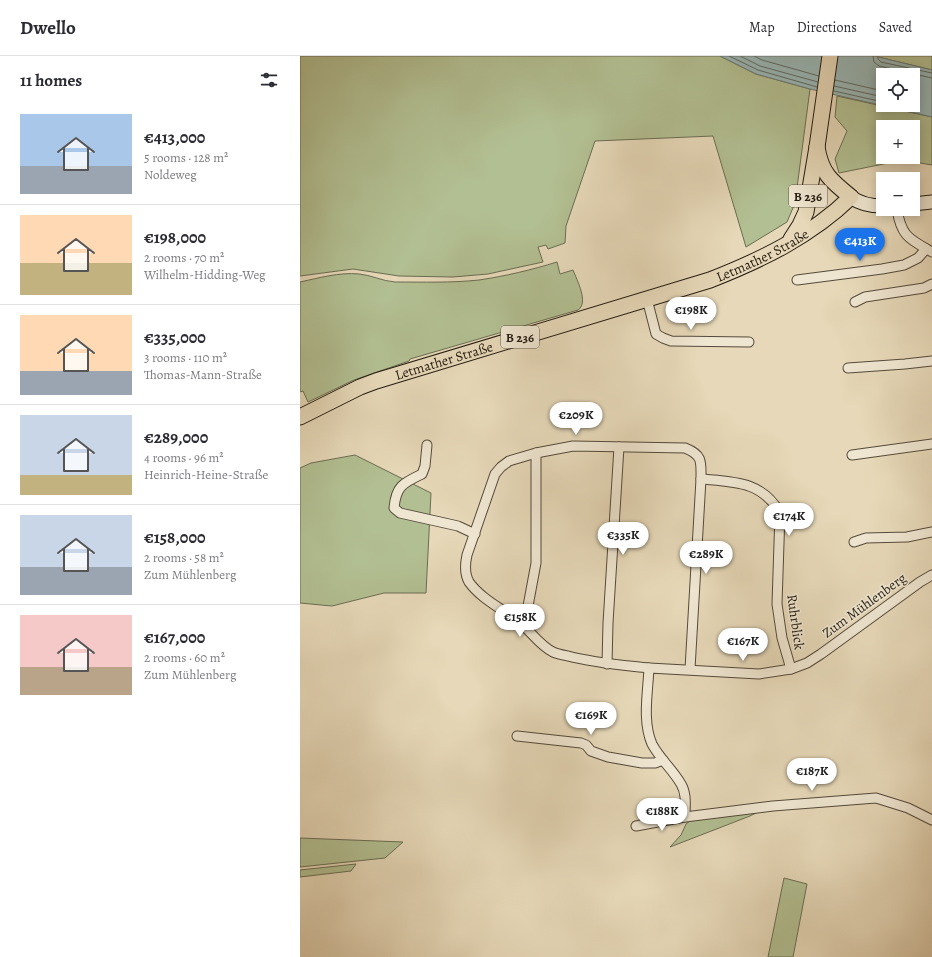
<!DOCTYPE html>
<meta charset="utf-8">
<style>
body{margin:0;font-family:Alegreya,serif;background:#f7f7f7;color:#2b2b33;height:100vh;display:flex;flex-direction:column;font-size:15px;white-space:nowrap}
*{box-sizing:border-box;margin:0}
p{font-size:13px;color:#7c7c81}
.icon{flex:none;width:22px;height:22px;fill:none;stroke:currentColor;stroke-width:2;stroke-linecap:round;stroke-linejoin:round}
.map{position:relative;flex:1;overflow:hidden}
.details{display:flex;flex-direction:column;background:#fff;width:300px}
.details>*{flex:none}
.controls{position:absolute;left:576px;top:12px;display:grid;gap:8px}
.controls a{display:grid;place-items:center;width:44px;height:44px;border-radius:0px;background:#fff;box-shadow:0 2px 10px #0003;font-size:20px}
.price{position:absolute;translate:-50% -34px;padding:0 9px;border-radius:14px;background:#fff;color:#222;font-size:13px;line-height:26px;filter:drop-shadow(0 1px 2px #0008)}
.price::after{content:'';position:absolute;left:50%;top:24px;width:12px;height:9px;margin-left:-6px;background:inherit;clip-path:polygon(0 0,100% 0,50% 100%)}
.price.selected{background:#1a73e8;color:#fff}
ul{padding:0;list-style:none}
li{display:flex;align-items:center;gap:12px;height:100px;padding:0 20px}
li+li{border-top:1px solid #e1e1e2}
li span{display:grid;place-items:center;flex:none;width:112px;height:80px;border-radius:0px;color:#555}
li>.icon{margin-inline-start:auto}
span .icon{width:48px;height:48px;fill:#fffc;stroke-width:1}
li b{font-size:17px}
h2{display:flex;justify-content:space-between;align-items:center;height:48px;padding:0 20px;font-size:17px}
header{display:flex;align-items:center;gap:24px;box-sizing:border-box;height:56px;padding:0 20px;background:#fff;border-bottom:1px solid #e1e1e2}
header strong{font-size:19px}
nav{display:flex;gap:22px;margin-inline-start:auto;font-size:14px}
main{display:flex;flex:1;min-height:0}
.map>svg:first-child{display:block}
.green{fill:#b2bf92;stroke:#6a6d52;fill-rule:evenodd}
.water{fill:#99b8b8;stroke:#6a7975;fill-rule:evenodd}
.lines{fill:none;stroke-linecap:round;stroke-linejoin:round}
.shore{stroke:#5e6a64;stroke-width:1}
.minor-casing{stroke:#544a3b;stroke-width:11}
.secondary-casing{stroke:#231b11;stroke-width:15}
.primary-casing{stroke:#231b11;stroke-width:17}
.minor{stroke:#efe6d1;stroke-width:9}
.secondary{stroke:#efe6d1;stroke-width:13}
.primary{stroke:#e6d8b8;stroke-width:15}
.labels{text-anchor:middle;stroke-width:3;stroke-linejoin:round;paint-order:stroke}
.shield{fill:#efe6d1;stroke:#60584b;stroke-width:1}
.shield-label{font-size:13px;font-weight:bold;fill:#231b11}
.street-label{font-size:14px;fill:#231b11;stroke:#efe6d1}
</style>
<header>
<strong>Dwello</strong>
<nav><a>Map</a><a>Directions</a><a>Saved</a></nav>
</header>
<main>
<section class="details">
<h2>11 homes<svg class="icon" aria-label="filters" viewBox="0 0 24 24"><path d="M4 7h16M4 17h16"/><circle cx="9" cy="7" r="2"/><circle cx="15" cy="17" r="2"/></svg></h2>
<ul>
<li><span style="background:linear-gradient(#a9c7e8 65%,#9aa5b1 0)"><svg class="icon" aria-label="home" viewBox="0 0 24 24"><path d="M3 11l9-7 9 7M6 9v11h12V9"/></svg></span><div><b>€413,000</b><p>5 rooms · 128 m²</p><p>Noldeweg</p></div></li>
<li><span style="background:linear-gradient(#ffd9b3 60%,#c2b280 0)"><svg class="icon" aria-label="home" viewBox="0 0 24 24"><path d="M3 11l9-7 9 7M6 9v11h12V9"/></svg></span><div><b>€198,000</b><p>2 rooms · 70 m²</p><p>Wilhelm-Hidding-Weg</p></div></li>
<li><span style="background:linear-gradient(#ffd9b3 70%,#9aa5b1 0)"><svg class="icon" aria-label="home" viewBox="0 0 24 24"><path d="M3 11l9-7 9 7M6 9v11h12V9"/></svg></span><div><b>€335,000</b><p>3 rooms · 110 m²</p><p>Thomas-Mann-Straße</p></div></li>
<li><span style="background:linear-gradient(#c9d6e8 75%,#c2b280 0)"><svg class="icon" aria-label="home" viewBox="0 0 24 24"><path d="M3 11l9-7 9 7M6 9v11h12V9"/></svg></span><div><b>€289,000</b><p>4 rooms · 96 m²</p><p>Heinrich-Heine-Straße</p></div></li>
<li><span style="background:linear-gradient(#c9d6e8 65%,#9aa5b1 0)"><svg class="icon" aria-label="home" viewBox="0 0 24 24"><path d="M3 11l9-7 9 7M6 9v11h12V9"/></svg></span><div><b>€158,000</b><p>2 rooms · 58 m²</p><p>Zum Mühlenberg</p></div></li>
<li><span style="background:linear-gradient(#f6c9c9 65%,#b9a48a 0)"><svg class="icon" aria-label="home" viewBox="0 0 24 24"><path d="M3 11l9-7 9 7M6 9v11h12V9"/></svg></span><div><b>€167,000</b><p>2 rooms · 60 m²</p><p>Zum Mühlenberg</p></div></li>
</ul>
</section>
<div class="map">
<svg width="632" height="901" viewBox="0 0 632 901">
<rect width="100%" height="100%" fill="#e6d8b8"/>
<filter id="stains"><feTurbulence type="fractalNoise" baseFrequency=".005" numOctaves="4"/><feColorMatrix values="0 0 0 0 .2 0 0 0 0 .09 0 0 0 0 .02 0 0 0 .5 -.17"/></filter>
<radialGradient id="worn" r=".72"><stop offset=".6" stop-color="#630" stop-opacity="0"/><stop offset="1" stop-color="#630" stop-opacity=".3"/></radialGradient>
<g class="green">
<path d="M 0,0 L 420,0 L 456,18 L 510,33 L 495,147 L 487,166 L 446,191 L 413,80 L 295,85 L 266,170 L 265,187 L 248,193 L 246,189 L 238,191 L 243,206 L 188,218 L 153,221 L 99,220 L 53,213 L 0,220 Z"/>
<path d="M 574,0 L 632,0 L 632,14 Z"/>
<path d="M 537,40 L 632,61 L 632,109 L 603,104 L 539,117 L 535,103 L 547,75 L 535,61 ZM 583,71 L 613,71 L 613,101 L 583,101 Z"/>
<path d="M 257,206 L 260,218 L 273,214 C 277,224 289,247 278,254 L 110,303 L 109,305 L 54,324 L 8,346 L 3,335 L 0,336 L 0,226 C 19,222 39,216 59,218 C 71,219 82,225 95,226 C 123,226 151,227 179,224 C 206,220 231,214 257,206 Z"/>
<path d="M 55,399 L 131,437 L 126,537 L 84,537 L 32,550 L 0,547 L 0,412 L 11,407 Z"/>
<path d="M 462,754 L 450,760 L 370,791 L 381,779 L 386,768 L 392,763 Z"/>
<path d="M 0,782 L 103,786 L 85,802 L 0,811 Z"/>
<path d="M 56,808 L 51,815 L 0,821 L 0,814 Z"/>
<path d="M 484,822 L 507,828 L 493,901 L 468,901 Z"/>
</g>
<path class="water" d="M 420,0 L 574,0 L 632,14 L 632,61 L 510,33 L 456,18 ZM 583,19 L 613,19 L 613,49 L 583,49 Z"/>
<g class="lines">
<g class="shore">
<path d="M 429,0 L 458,14 L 517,31"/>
<path d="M 440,0 L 460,10 L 518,26"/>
<path d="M 454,0 L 462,4 L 519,20"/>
<path d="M 573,0 L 574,6 L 579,10 L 632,22"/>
<path d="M 578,0 L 578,3 L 581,6 L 632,17"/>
<path d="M 535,24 L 583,35"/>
<path d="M 534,30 L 583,41"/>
<path d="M 534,35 L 583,46"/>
</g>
<g class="minor-casing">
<g id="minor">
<path d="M 597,153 C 601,180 609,183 632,196"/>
<path d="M 497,224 L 582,213 L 604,209 L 618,202 L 626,193"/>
<path d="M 347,243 L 356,278 L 363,282 L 371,285 L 449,286"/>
<path d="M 555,246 L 565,241 L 624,232 L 632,228"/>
<path d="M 548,312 L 605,308 L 632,305"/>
<path d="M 127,389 L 125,410 L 122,418 C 103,427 96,430 94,452 L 100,457 L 158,470 L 175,478"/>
<path d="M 552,399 L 632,388"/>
<path d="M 401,423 C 434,426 462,425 480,457 L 477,548 L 482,582 L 491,613"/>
<path d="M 554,486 L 566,482 L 607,481 L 632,476"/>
<path d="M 220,566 L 228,550 L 236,507 L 236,397"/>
<path d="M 307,608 L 308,567 L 319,391"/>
<path d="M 349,612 C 322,609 294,607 268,600 C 263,599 257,598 253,596 C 239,589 231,575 219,566 C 203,553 181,543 169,526 C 164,517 165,508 167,499 L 195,418 L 201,411 L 209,405 L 236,397 L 273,390 L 385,392 C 403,399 401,406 401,423 L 390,613"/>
<path d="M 217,680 L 281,687 L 286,689 L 291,695 L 308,701 L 342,707 L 355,707 L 363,704"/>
<path d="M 385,761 C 385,750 387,738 381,728 C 373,714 360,703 352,688 C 342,665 348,636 349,612 L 459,618 L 491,613 L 507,607 L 521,598 L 620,526 L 632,519"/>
<path d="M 336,770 L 385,761 L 473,750 L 576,742 L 608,752 L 632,764"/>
</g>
</g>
<g class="secondary-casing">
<g id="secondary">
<path d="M 551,141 C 560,148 572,150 583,150"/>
<path d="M 613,148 L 632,146"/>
</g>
</g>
<g class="primary-casing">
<g id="primary">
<path d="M 491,183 L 500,169 L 506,156 L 517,91 L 530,0"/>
<path id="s1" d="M 0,361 L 60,331 L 76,325 L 410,224 C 461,204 511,180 551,141 C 531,125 521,117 517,91"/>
</g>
</g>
<use href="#minor" class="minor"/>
<use href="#secondary" class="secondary"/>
<use href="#primary" class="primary"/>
</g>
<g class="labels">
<g class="shield">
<rect x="489" y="129" width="38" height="22" rx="3"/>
<rect x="201" y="270" width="38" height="22" rx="3"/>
</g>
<g class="shield-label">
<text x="508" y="145">B 236</text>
<text x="220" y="286">B 236</text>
</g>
<g class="street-label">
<text dy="5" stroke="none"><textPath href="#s1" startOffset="491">Letmather Straße</textPath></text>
<text dy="5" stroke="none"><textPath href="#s1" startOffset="155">Letmather Straße</textPath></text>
<text transform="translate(564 549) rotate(-36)" y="5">Zum Mühlenberg</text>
<text transform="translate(496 566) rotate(82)" y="5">Ruhrblick</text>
</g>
</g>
<rect width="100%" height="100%" filter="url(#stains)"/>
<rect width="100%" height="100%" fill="url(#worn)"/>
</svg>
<div class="controls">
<a><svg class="icon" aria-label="locate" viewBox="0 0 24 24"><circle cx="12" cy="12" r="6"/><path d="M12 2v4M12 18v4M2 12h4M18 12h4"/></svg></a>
<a>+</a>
<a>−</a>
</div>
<b class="price selected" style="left:560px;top:206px">€413K</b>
<b class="price" style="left:391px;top:275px">€198K</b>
<b class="price" style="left:276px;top:380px">€209K</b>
<b class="price" style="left:489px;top:481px">€174K</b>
<b class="price" style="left:323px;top:500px">€335K</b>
<b class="price" style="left:406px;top:519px">€289K</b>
<b class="price" style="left:220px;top:582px">€158K</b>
<b class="price" style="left:443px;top:606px">€167K</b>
<b class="price" style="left:291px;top:680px">€169K</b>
<b class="price" style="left:512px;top:736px">€187K</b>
<b class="price" style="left:362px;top:776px">€188K</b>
</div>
</main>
